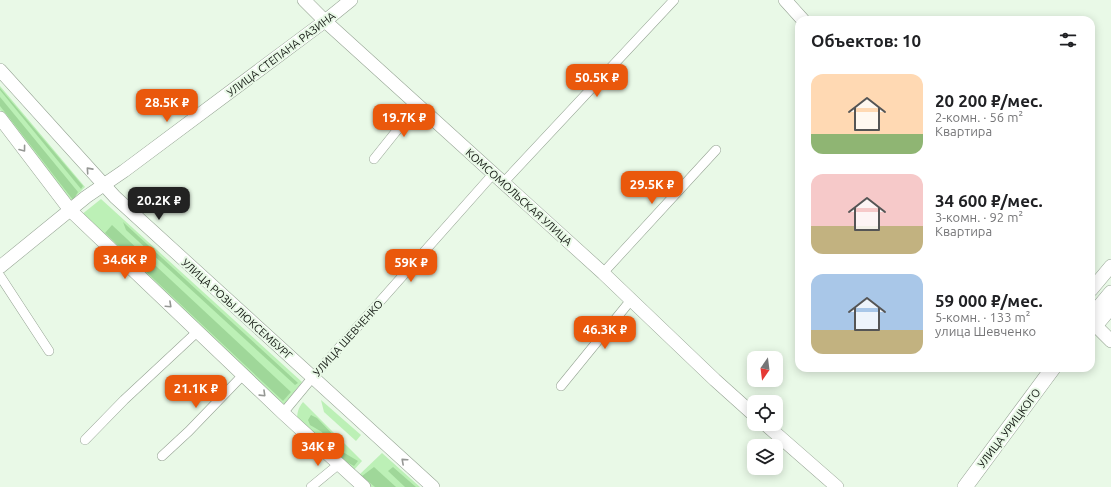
<!DOCTYPE html>
<html lang="ru">
<meta charset="utf-8">
<style>
body{margin:0;font-family:Ubuntu,sans-serif;background:#f2f2f2;color:#202124;height:100vh;display:flex;flex-direction:column;font-size:15px;white-space:nowrap}
*{box-sizing:border-box;margin:0}
p{font-size:13px;color:#757577}
.icon{flex:none;width:22px;height:22px;fill:none;stroke:currentColor;stroke-width:2;stroke-linecap:round;stroke-linejoin:round}
.map{position:relative;flex:1;overflow:hidden}
.drawer{position:absolute;left:795px;top:16px;width:300px;height:356px;display:flex;flex-direction:column;background:#fff;border-radius:12px;box-shadow:0 2px 10px #0003}
.drawer>*{flex:none}
.needle{width:26px;rotate:194deg}
.tools{position:absolute;left:747px;top:351px;display:grid;gap:8px}
.tools a{display:grid;place-items:center;width:36px;height:36px;border-radius:8px;background:#fff;box-shadow:0 2px 10px #0003;font-size:20px}
.price{position:absolute;translate:-50% -34px;padding:0 9px;border-radius:8px;background:#ea580c;color:#fff;font-size:13px;line-height:26px;filter:drop-shadow(0 1px 2px #0008)}
.price::after{content:'';position:absolute;left:50%;top:24px;width:12px;height:9px;margin-left:-6px;background:inherit;clip-path:polygon(0 0,100% 0,50% 100%)}
.price.current{background:#222;color:#fff}
ul{padding:0;list-style:none}
li{display:flex;align-items:center;gap:12px;height:100px;padding:0 16px}
li span{display:grid;place-items:center;flex:none;width:112px;height:80px;border-radius:12px;color:#555}
li>.icon{margin-inline-start:auto}
span .icon{width:48px;height:48px;fill:#fffc;stroke-width:1}
li b{font-size:17px}
h2{display:flex;justify-content:space-between;align-items:center;height:48px;padding:0 16px;font-size:17px}
.map>svg:first-child{display:block}
.green{fill:#bcf0b6}
.forest{fill:#9fd799}
.lines{fill:none;stroke-linecap:round;stroke-linejoin:round}
.street-casing{stroke:#95a393;stroke-width:10}
.secondary-casing{stroke:#95a393;stroke-width:14}
.primary-casing{stroke:#95a393;stroke-width:16}
.street{stroke:#fff;stroke-width:9}
.secondary{stroke:#fff;stroke-width:13}
.primary{stroke:#fff;stroke-width:15}
.oneway{stroke:#959794}
.labels{text-anchor:middle;stroke-width:4;stroke-linejoin:round;paint-order:stroke}
.street-label{font-size:11px;fill:#131812;stroke:#e9f9e7}
</style>
<div class="map">
<svg width="1111" height="487" viewBox="0 0 1111 487">
<rect width="100%" height="100%" fill="#e9f9e7"/>
<g class="green">
<path d="M 0,86 L 85,187 L 71,201 L 0,110 Z"/>
<path d="M 101,199 L 302,382 L 283,406 L 81,215 Z"/>
<path d="M 321,400 L 361,435 L 356,441 L 324,412 Z"/>
<path d="M 303,402 L 362,461 L 353,471 L 297,421 C 297,413 298,408 303,402 Z"/>
<path d="M 382,453 L 420,487 L 370,487 L 358,476 Z"/>
</g>
<g class="forest">
<path d="M 0,88 L 83,186 L 81,189 L 0,90 Z"/>
<path d="M 0,97 L 78,192 L 73,200 L 0,106 Z"/>
<path d="M 123,222 L 298,383 L 295,385 L 126,230 Z"/>
<path d="M 112,225 L 291,392 L 283,401 L 105,233 Z"/>
<path d="M 311,415 L 317,418 L 343,445 L 341,451 L 358,461 L 354,466 L 347,462 L 328,445 L 322,432 L 310,425 L 308,420 Z"/>
<path d="M 374,467 L 396,487 L 375,487 L 362,476 Z"/>
<path d="M 393,467 L 416,487 L 405,487 L 388,471 Z"/>
</g>
<g class="lines">
<g class="street-casing">
<g id="street">
<path d="M 374,159 L 418,104"/>
<path d="M 503,183 L 674,0"/>
<path d="M 603,273 L 716,150"/>
<path d="M 0,276 L 49,351"/>
<path d="M 561,386 L 631,300"/>
<path d="M 283,413 L 312,378 L 494,173"/>
<path d="M 85,440 L 124,400 L 197,332"/>
<path d="M 162,456 L 189,431 L 243,375"/>
<path d="M 311,487 L 339,464"/>
</g>
</g>
<g class="secondary-casing">
<g id="secondary">
<path d="M 304,0 L 325,21 L 603,273 L 715,380 L 754,415"/>
<path d="M 785,0 L 803,20"/>
<path d="M 0,70 L 115,197 L 433,487"/>
<path d="M 0,118 L 70,210 L 283,413 L 364,487"/>
<path d="M 0,267 L 86,197 L 124,171 L 325,21 L 351,0"/>
<path d="M 1091,290 L 1111,266"/>
<path d="M 1091,321 L 1111,341"/>
<path d="M 1096,326 L 1111,308"/>
<path d="M 765,424 L 837,487"/>
</g>
</g>
<g class="primary-casing">
<g id="primary">
<path d="M 1091,317 L 1111,293"/>
<path d="M 965,487 L 1053,368"/>
</g>
</g>
<use href="#street" class="street"/>
<use href="#secondary" class="secondary"/>
<use href="#primary" class="primary"/>
</g>
<defs><path id="oneway-chevron" d="M-2-3.5L2.5 0L-2 3.5" fill="none" stroke-width="1.6" stroke-linecap="round" stroke-linejoin="round"/></defs>
<g class="oneway">
<use href="#oneway-chevron" transform="translate(23 149) rotate(53)"/>
<use href="#oneway-chevron" transform="translate(89 170) rotate(-132)"/>
<use href="#oneway-chevron" transform="translate(169 305) rotate(43)"/>
<use href="#oneway-chevron" transform="translate(263 394) rotate(44)"/>
<use href="#oneway-chevron" transform="translate(404 461) rotate(-138)"/>
</g>
<g class="labels">
<g class="street-label">
<text transform="translate(281 54) rotate(-37)" y="4">УЛИЦА СТЕПАНА РАЗИНА</text>
<text transform="translate(519 197) rotate(42)" y="4">КОМСОМОЛЬСКАЯ УЛИЦА</text>
<text transform="translate(237 309) rotate(42)" y="4">УЛИЦА РОЗЫ ЛЮКСЕМБУРГ</text>
<text transform="translate(348 338) rotate(-48)" y="4">УЛИЦА ШЕВЧЕНКО</text>
<text transform="translate(1009 428) rotate(-53)" y="4">УЛИЦА УРИЦКОГО</text>
</g>
</g>
</svg>
<div class="tools">
<a><svg class="needle" viewBox="-14 -14 28 28"><path d="M0-13l5 13h-10z" fill="#e53935"/><path d="M0 13l5-13h-10z" fill="#757577"/></svg></a>
<a><svg class="icon" aria-label="locate" viewBox="0 0 24 24"><circle cx="12" cy="12" r="6"/><path d="M12 2v4M12 18v4M2 12h4M18 12h4"/></svg></a>
<a><svg class="icon" aria-label="layers" viewBox="0 0 24 24"><path d="M12 4l9 5-9 5-9-5zM3 14l9 5 9-5"/></svg></a>
</div>
<b class="price" style="left:597px;top:98px">50.5K ₽</b>
<b class="price" style="left:167px;top:123px">28.5K ₽</b>
<b class="price" style="left:404px;top:138px">19.7K ₽</b>
<b class="price" style="left:652px;top:205px">29.5K ₽</b>
<b class="price current" style="left:159px;top:221px">20.2K ₽</b>
<b class="price" style="left:125px;top:280px">34.6K ₽</b>
<b class="price" style="left:411px;top:283px">59K ₽</b>
<b class="price" style="left:605px;top:350px">46.3K ₽</b>
<b class="price" style="left:196px;top:409px">21.1K ₽</b>
<b class="price" style="left:318px;top:467px">34K ₽</b>
<section class="drawer">
<h2>Объектов: 10<svg class="icon" aria-label="filters" viewBox="0 0 24 24"><path d="M4 7h16M4 17h16"/><circle cx="9" cy="7" r="2"/><circle cx="15" cy="17" r="2"/></svg></h2>
<ul>
<li><span style="background:linear-gradient(#ffd9b3 75%,#8fb573 0)"><svg class="icon" aria-label="home" viewBox="0 0 24 24"><path d="M3 11l9-7 9 7M6 9v11h12V9"/></svg></span><div><b>20 200 ₽/мес.</b><p>2-комн. · 56 m²</p><p>Квартира</p></div></li>
<li><span style="background:linear-gradient(#f6c9c9 65%,#c2b280 0)"><svg class="icon" aria-label="home" viewBox="0 0 24 24"><path d="M3 11l9-7 9 7M6 9v11h12V9"/></svg></span><div><b>34 600 ₽/мес.</b><p>3-комн. · 92 m²</p><p>Квартира</p></div></li>
<li><span style="background:linear-gradient(#a9c7e8 70%,#c2b280 0)"><svg class="icon" aria-label="home" viewBox="0 0 24 24"><path d="M3 11l9-7 9 7M6 9v11h12V9"/></svg></span><div><b>59 000 ₽/мес.</b><p>5-комн. · 133 m²</p><p>улица Шевченко</p></div></li>
</ul>
</section>
</div>
